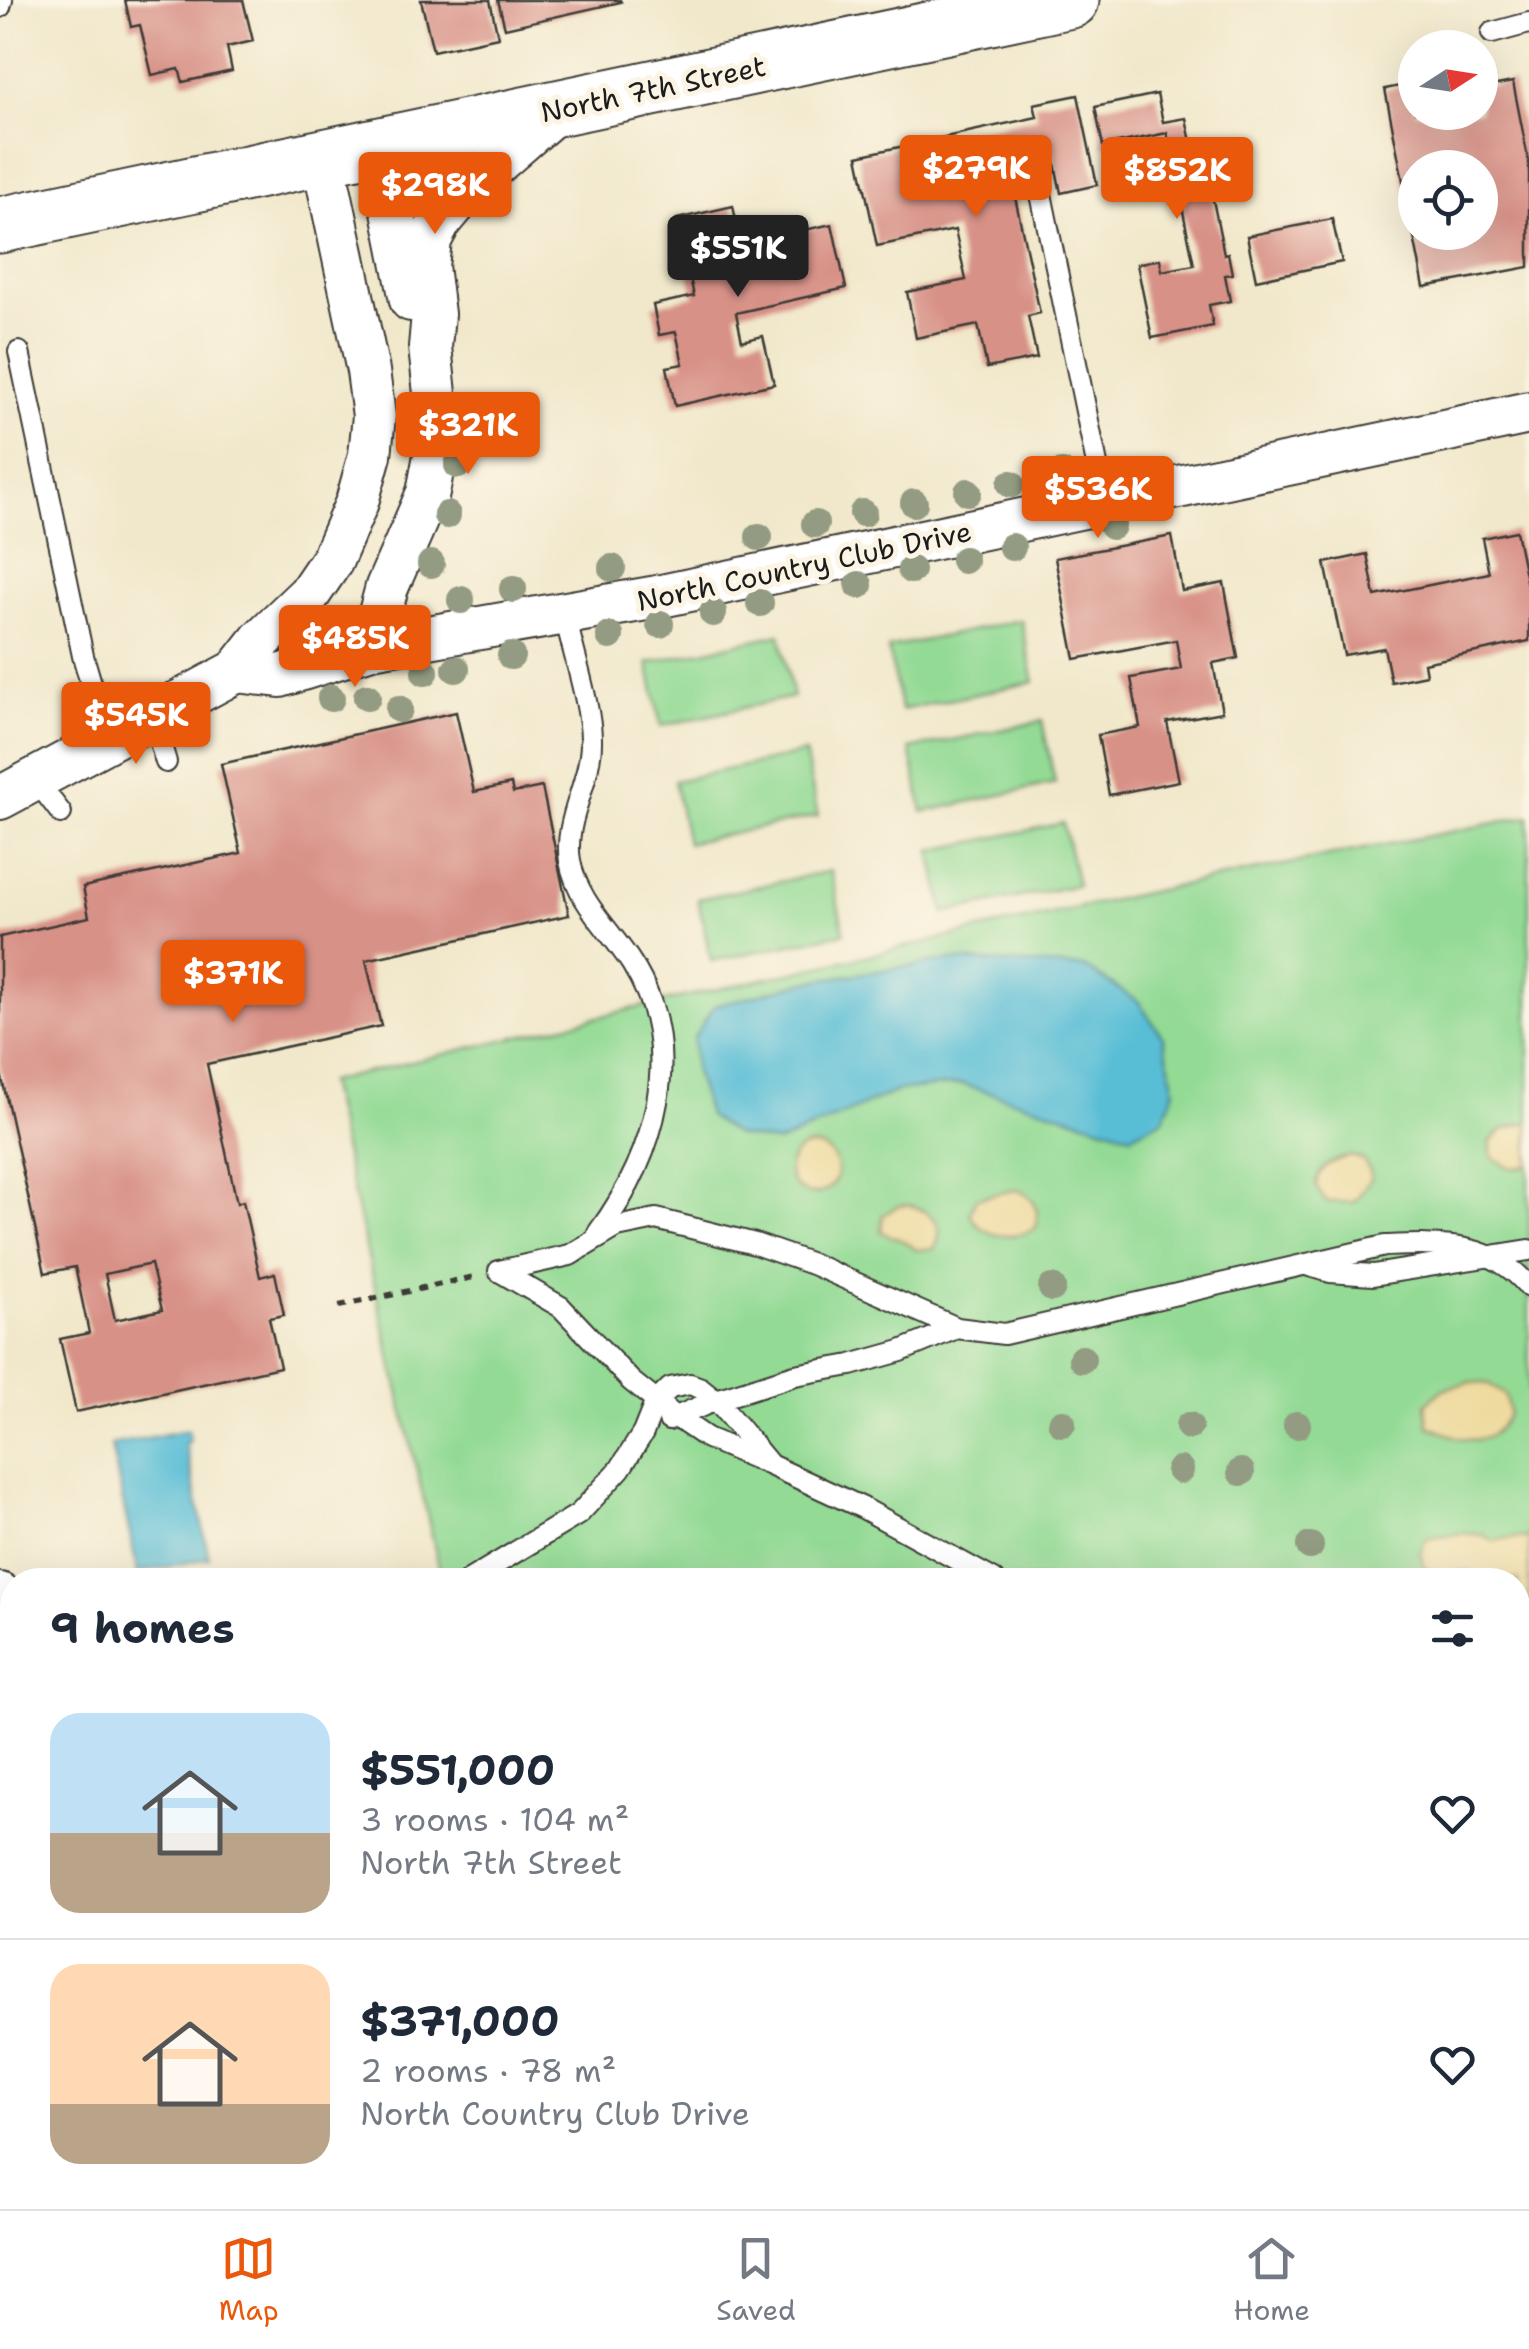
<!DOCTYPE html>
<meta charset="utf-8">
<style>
body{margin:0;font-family:"Shantell Sans",sans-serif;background:#f6f6f7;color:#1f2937;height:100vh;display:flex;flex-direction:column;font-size:38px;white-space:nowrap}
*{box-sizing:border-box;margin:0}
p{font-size:32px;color:#747a83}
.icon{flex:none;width:55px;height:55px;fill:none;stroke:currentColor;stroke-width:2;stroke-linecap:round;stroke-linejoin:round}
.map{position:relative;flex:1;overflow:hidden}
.details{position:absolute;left:0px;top:1568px;width:1530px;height:642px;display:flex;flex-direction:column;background:#fff;border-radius:40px 40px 0 0;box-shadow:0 10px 40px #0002}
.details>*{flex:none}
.needle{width:65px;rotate:78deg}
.controls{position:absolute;left:1398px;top:30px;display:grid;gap:20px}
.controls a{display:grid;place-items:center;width:100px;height:100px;border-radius:50%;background:#fff;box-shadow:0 10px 40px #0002;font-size:50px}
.price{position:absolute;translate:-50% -85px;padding:0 22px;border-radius:10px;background:#ea580c;color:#fff;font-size:32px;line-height:65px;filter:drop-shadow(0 2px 5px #0008)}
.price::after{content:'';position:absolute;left:50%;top:60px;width:30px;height:22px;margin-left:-15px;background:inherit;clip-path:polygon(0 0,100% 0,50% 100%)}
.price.selected{background:#222;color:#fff}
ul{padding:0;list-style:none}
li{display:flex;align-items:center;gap:30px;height:250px;padding:0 50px}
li+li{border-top:2px solid #e0e1e3}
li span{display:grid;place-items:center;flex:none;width:280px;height:200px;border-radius:30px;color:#555}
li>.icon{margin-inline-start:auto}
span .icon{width:120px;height:120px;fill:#fffc;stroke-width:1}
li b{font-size:42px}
h2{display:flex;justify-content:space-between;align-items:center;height:120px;padding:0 50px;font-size:42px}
.tabs{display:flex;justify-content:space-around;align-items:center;height:140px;border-top:2px solid #e0e1e3;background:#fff;font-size:28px;color:#747a83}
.tabs a{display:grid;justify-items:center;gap:5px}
.tabs .selected{color:#ea580c}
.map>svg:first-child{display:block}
.green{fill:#93da94;stroke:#587b58;stroke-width:2.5}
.sand{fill:#eeda9e;stroke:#857b5d;stroke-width:2.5}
.water{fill:#58bed6;stroke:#3a6d79;stroke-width:2.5}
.building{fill:#d89187;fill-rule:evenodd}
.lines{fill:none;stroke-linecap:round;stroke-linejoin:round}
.service-casing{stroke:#3c3b36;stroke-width:24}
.minor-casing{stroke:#3c3b36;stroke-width:46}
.primary-casing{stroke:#3c3b36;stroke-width:59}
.path{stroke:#3c3b36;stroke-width:6;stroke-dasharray:8 8;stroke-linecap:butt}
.service{stroke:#fff;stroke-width:20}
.minor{stroke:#fff;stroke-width:42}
.primary{stroke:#fff;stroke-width:55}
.tree{fill:#939c82}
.labels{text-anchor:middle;stroke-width:10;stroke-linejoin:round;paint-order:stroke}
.street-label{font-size:28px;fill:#1c1c1c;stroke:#fcf5e5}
</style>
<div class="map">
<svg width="1529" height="2209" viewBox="0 0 1529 2209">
<rect width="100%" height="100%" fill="#fcf5e5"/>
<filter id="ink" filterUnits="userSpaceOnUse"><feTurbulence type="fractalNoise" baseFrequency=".01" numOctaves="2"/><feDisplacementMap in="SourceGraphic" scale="20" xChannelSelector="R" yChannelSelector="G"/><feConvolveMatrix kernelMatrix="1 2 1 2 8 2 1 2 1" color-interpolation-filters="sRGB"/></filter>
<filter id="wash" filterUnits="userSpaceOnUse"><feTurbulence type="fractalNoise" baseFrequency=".0048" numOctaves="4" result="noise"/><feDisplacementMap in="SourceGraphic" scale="40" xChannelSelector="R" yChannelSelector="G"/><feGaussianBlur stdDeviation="2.25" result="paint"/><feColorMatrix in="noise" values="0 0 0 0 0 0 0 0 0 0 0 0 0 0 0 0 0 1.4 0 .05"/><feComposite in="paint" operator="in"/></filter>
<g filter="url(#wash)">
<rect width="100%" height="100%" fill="#f1e8cb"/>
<g class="green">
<path d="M 1021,620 L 1034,682 L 901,710 L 888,648 Z"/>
<path d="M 780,634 L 793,697 L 661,726 L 648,663 Z"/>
<path d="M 1042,721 L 1055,783 L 923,812 L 910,749 Z"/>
<path d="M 805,753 L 818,816 L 687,843 L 674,781 Z"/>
<path d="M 1529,816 L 1529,2209 L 586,2209 L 584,2198 L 1518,2198 L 1518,1580 L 442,1580 L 328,1082 L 652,1004 L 1153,891 Z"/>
<path d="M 1063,823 L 1077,885 L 944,913 L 931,851 Z"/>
<path d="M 831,871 L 844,933 L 711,961 L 698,899 Z"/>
<path d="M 349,2198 L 487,2198 L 489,2209 L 351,2209 Z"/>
</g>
<g class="sand">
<path d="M 1529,1122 L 1529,1165 C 1513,1172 1504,1166 1492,1156 L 1490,1142 L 1502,1130 Z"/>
<circle cx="813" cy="1170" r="24"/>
<path d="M 1352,1156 L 1363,1160 L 1370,1171 L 1371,1178 L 1355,1202 L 1326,1202 L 1316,1187 C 1317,1167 1334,1159 1352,1156 Z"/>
<path d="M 1015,1190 C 1035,1193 1040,1211 1036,1228 C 1013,1241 982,1239 970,1213 L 976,1198 Z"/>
<path d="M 910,1205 C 932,1212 948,1226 934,1249 L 916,1250 L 906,1242 L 881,1232 L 883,1215 L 898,1206 Z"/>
<path d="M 1470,1382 L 1489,1384 L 1505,1395 L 1509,1413 C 1489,1454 1460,1439 1428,1426 L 1426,1404 L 1443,1389 Z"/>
<path d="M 1462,1533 L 1483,1535 L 1493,1541 L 1514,1537 L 1529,1538 L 1529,1603 L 1518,1603 L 1518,1580 L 1481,1580 L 1466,1572 L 1435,1574 L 1424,1566 L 1420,1553 L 1426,1538 Z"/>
</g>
<g class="water">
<path d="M 951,960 L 1084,967 L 1138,1001 L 1163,1037 L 1175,1089 L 1163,1119 L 1131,1135 L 961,1084 L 897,1091 L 778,1143 L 736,1135 L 708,1116 L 694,1068 L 694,1037 L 714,1006 L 810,981 Z"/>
<path d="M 188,1430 L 190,1441 L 185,1443 L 209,1558 L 138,1573 L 111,1445 Z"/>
</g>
<g id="blocks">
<g class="building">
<path d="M 125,0 L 243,0 L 253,41 L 227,47 L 232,71 L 183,82 L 179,69 L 152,75 L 140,25 L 131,27 Z"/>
<path d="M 421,0 L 490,0 L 498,37 L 433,51 Z"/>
<path d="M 498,0 L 620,0 L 621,2 L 505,28 Z"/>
<path d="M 1487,69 L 1491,86 L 1513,82 L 1529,163 L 1529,267 L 1424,287 L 1413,232 L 1480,232 L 1480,168 L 1415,168 L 1413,232 L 1385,89 L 1415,83 L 1415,112 L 1480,112 L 1480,71 Z"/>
<path d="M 1157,94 L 1163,122 L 1186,118 L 1194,157 L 1211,153 L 1219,188 L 1211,190 L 1224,254 L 1228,253 L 1232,274 L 1225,275 L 1230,301 L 1209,305 L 1213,326 L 1152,338 L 1137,264 L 1160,259 L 1162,271 L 1194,265 L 1167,133 L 1103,146 L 1095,107 Z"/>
<path d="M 1078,95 L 1097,185 L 1061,193 L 1052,150 L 1007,160 L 1040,313 L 1028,316 L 1037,358 L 987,368 L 978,325 L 916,338 L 907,292 L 966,280 L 955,230 L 877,246 L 858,156 L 1037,117 L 1034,104 Z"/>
<path d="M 733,206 L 741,244 L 832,224 L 846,288 L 736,313 L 742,341 L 763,336 L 774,384 L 675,406 L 667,367 L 683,364 L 676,332 L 659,335 L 653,305 L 694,296 L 677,219 Z"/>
<path d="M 1332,219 L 1342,262 L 1256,280 L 1247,236 Z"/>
<path d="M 1516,531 L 1529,595 L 1529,641 L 1424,663 L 1426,675 L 1391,682 L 1384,648 L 1344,655 L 1325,563 L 1367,554 L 1375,596 L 1489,573 L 1482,538 Z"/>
<path d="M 1172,536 L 1182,591 L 1224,583 L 1238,658 L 1213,663 L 1222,712 L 1167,722 L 1179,781 L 1109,795 L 1098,735 L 1140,727 L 1131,678 L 1181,669 L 1176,640 L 1075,659 L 1055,558 Z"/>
<path d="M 456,712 L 474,792 L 511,784 L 513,793 L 542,787 L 569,915 L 366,960 L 381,1026 L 207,1064 L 237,1203 L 243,1201 L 260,1277 L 275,1273 L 284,1315 L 269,1318 L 280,1367 L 76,1412 L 60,1339 L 89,1333 L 75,1267 L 45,1273 L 0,1069 L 0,937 L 89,917 L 83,887 L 241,853 L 221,764 ZM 151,1264 L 162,1310 L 115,1320 L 105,1274 Z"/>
<path d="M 578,2198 L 602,2198 L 602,2199 L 579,2204 Z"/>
</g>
</g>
</g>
<g filter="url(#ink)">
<use href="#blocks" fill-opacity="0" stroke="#3c3b36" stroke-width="2.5"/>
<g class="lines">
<g class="service-casing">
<g id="service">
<path d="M 0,7 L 2,0"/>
<path d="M 1492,33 L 1529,23"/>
<path d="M 1035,165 L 1105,503"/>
<path d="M 19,352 L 83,656 L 108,741"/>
<path d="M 565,615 C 572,649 592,710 591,742 C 591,782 563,821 570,861 C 578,903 610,929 632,964 C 687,1051 655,1155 598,1233"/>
<path d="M 152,716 L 166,762"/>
<path d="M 35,779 L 61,813"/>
<path d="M 1309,1266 L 1330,1272 L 1373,1275 L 1529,1250"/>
<path d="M 957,1328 L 901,1351 L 851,1365 L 795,1375 L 716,1400 L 676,1417 L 631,1381 L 561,1307 L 499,1271 L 570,1255 L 617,1227 L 656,1219 L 755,1244 L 815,1265 L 957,1328 L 1004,1334 L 1385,1246 C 1438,1244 1492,1241 1529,1287"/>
<path d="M 669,1420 L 676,1417 L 707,1438 L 768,1464"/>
<path d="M 469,1580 L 579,1514 L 620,1469 L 643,1433 L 655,1403 L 670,1388 L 690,1384 L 701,1388 L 716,1400 L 770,1465 L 863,1508 L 994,1580"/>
<path d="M 1518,1944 L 1529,1955"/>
<path d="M 935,2198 L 940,2209"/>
</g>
</g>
<g class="minor-casing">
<g id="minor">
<path d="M 380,146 L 411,300"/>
<path d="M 371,647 L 652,598 L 1529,413"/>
<path d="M 237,671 L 280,676 L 371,647 L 387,587 L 428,493 L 436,450 L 436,403 L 430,347 L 433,314 L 427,266 L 430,240 L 439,223 L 470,186 L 560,108"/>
<path d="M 0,798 L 237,671 L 262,639 L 309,594 L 332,560 L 357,502 L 370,455 L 374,416 L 368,371 L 323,159"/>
<path d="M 0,1594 L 12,1653"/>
<path d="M 127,2198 L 130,2209"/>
</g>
</g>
<g class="primary-casing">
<path id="primary" d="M 0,225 L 1071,0"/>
</g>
<g class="path">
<path d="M 339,1306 L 474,1277"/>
<path d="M 689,2198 L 691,2209"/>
<path d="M 1403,2198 L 1411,2209"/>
</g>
<use href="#service" class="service"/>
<use href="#minor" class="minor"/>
<use href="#primary" class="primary"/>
</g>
<g class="tree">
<circle cx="468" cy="409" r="14"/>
<circle cx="458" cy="465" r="14"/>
<circle cx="1062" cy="473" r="14"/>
<circle cx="1011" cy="484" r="14"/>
<circle cx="968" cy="492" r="14"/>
<circle cx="914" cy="503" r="14"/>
<circle cx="863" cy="513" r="14"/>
<circle cx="447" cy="515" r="14"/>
<circle cx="815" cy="524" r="14"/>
<circle cx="1112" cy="526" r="14"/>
<circle cx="759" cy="537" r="14"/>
<circle cx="1012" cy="547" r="14"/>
<circle cx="964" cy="560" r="14"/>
<circle cx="431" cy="564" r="14"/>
<circle cx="612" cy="568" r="14"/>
<circle cx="911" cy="570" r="14"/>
<circle cx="859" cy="585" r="14"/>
<circle cx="513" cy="589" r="14"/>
<circle cx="461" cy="600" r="14"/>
<circle cx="760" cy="603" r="14"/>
<circle cx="713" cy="613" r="14"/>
<circle cx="660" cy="624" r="14"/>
<circle cx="610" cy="636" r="14"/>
<circle cx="511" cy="656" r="14"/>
<circle cx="456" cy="669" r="14"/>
<circle cx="425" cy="672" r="14"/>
<circle cx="367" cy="697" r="14"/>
<circle cx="331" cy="698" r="14"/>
<circle cx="399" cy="709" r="14"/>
<circle cx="1052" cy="1288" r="14"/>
<circle cx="1082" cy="1359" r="14"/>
<circle cx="1062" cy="1423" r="14"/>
<circle cx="1297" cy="1425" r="14"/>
<circle cx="1189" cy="1426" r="14"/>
<circle cx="1180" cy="1470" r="14"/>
<circle cx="1241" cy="1472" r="14"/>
<circle cx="1310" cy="1546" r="14"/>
</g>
</g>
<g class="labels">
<g class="street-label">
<text transform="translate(653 89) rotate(-12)" y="10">North 7th Street</text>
<text transform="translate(804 566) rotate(-12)" y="10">North Country Club Drive</text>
</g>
</g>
</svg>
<div class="controls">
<a><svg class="needle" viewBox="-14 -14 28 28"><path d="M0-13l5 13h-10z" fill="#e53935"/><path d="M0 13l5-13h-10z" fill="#747a83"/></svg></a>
<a><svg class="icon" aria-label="locate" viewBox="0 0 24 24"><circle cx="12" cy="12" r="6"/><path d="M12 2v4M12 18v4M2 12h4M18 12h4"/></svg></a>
</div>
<b class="price" style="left:976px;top:220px">$279K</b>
<b class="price" style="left:1177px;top:222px">$852K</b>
<b class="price" style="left:435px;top:237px">$298K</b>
<b class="price selected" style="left:738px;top:300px">$551K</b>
<b class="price" style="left:468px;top:477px">$321K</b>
<b class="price" style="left:1098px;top:541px">$536K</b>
<b class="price" style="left:355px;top:690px">$485K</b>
<b class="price" style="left:136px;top:767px">$545K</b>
<b class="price" style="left:233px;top:1025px">$371K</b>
<section class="details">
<h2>9 homes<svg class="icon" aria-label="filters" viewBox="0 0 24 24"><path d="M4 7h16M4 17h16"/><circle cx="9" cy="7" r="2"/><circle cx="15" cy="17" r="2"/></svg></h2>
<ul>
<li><span style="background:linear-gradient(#bfe0f5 60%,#b9a48a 0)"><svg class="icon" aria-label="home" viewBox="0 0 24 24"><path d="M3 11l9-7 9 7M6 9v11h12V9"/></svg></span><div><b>$551,000</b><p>3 rooms · 104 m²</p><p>North 7th Street</p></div><svg class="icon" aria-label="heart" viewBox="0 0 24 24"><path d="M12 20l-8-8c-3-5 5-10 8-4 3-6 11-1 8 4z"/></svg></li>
<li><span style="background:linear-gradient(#ffd9b3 70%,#b9a48a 0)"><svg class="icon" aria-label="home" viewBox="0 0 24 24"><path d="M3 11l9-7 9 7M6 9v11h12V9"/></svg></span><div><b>$371,000</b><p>2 rooms · 78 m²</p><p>North Country Club Drive</p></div><svg class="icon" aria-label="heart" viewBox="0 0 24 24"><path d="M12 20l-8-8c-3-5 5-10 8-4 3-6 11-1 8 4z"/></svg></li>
</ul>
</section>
</div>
<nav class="tabs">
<a class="selected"><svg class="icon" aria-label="map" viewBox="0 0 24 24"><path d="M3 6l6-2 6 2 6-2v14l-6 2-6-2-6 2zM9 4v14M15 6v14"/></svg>Map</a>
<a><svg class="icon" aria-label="saved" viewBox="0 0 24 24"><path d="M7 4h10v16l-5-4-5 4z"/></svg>Saved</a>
<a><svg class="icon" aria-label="home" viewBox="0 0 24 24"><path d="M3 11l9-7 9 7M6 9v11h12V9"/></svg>Home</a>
</nav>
